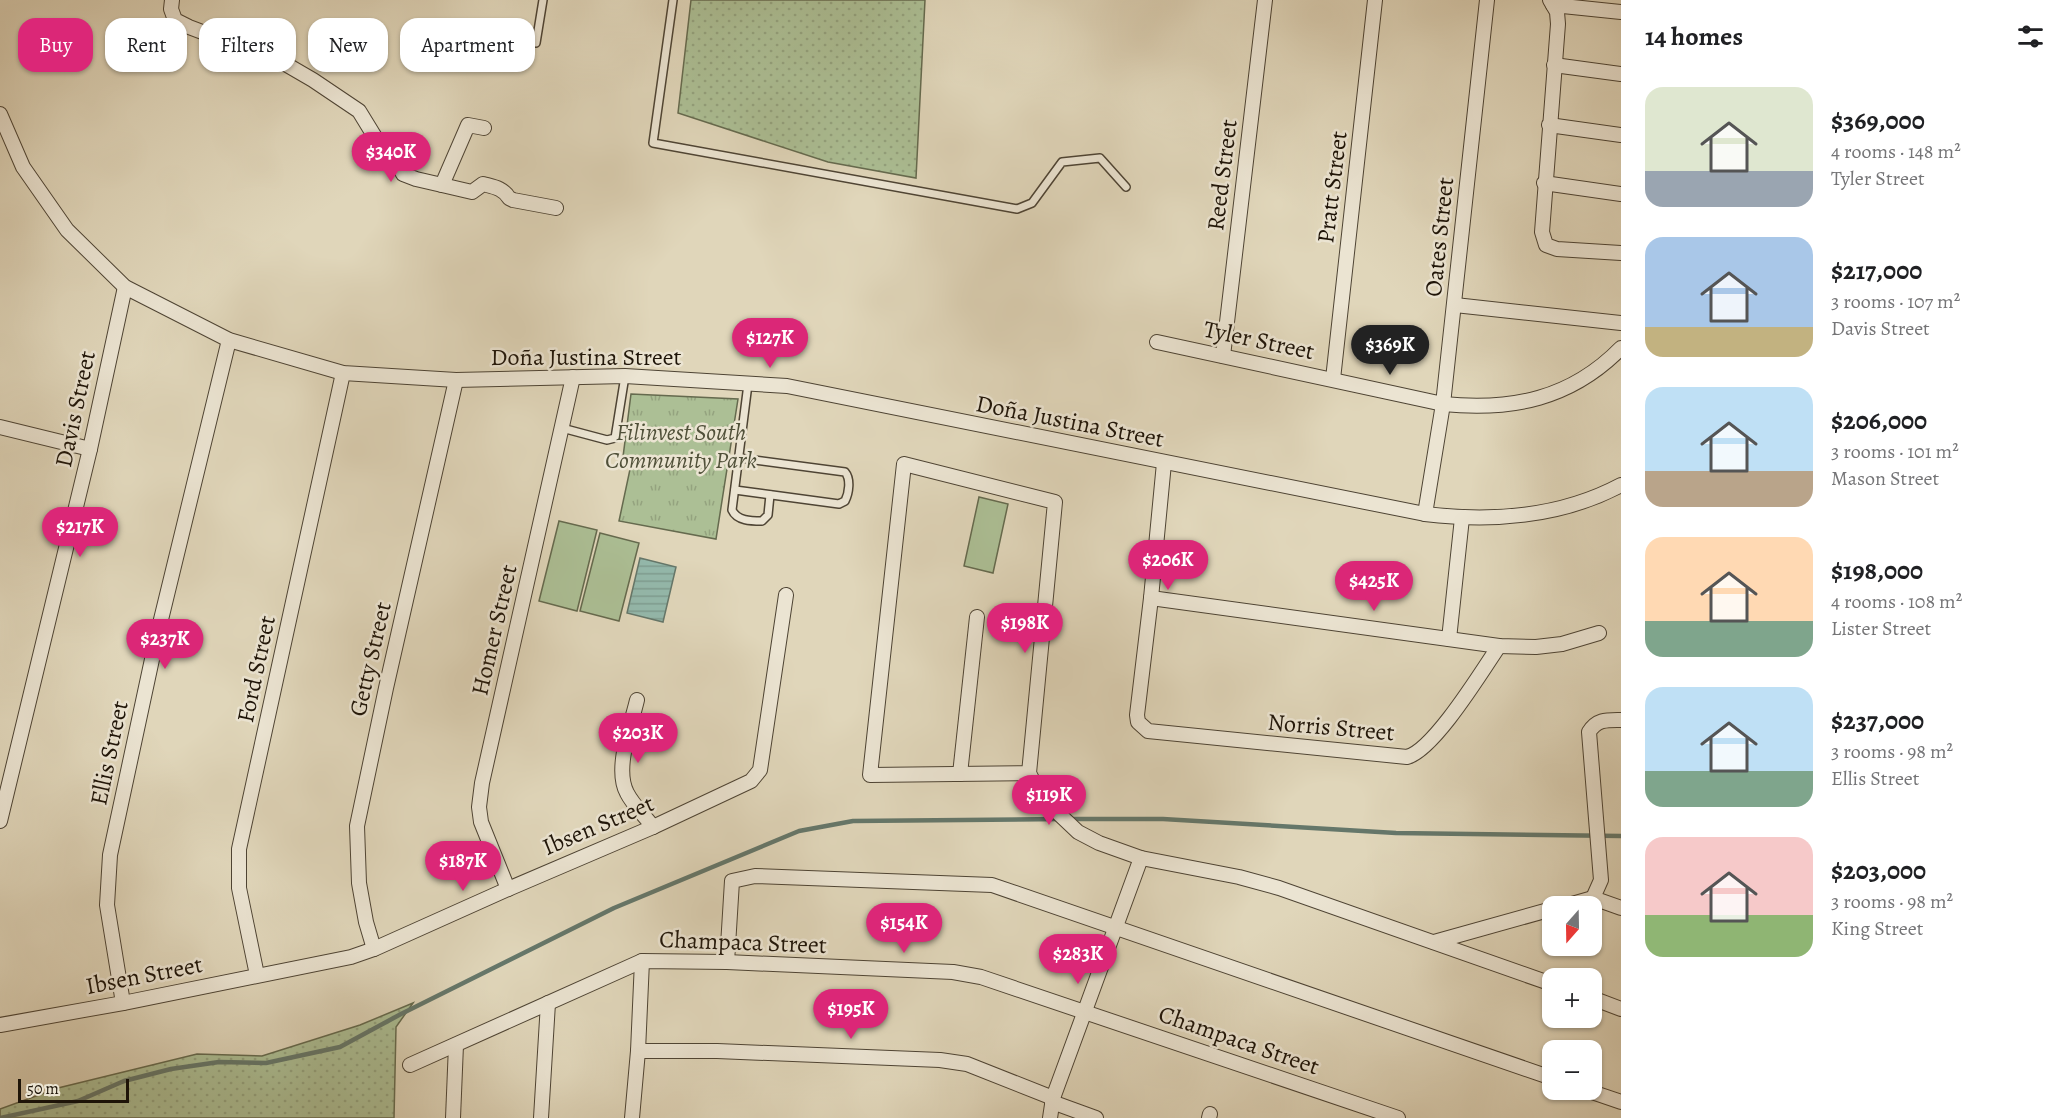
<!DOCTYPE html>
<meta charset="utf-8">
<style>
body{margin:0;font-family:Alegreya,serif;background:#f2f2f2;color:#202124;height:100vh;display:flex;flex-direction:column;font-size:22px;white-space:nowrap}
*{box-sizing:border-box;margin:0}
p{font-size:20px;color:#757577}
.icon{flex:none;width:33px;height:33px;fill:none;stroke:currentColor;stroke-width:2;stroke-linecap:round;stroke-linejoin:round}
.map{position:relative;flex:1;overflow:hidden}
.side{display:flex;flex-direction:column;background:#fff;width:450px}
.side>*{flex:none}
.banner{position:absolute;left:18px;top:18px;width:570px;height:54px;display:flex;gap:12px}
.needle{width:39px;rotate:200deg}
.tools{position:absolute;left:1542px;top:896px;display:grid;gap:12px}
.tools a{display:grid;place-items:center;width:60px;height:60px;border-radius:12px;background:#fff;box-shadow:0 2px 4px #0004;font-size:30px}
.scale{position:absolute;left:18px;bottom:15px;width:111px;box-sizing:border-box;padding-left:6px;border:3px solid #1e1408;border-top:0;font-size:16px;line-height:21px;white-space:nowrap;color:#1e1408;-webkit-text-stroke:4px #ebe4d2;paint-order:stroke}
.price{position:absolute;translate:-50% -51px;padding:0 14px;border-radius:21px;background:#db2777;color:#fff;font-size:20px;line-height:39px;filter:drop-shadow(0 2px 3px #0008)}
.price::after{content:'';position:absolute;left:50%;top:36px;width:18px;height:14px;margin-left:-9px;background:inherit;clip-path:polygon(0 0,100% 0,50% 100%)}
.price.current{background:#222;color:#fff}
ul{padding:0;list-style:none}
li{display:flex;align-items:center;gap:18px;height:150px;padding:0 24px}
li span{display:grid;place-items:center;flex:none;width:168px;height:120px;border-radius:18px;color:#555}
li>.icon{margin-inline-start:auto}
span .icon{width:72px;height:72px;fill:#fffc;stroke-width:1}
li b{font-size:26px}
h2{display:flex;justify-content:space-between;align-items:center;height:72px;padding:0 24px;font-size:26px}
.chip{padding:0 21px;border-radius:18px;background:#fff;box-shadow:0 2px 4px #0004;font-size:21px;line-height:54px}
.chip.current{background:#db2777;color:#fff}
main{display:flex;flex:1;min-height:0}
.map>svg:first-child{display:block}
.grass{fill:url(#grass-dots);stroke:#656a4e;stroke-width:1.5}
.park{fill:url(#park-tufts);stroke:#656a4e;stroke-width:1.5}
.pitch{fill:#acbf95;stroke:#656a4e;stroke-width:1.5}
.water{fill:url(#water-rules);stroke:#65776a;stroke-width:1.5}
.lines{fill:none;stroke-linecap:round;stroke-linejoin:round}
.stream{stroke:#65776a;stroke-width:4.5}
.lane-casing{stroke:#4e4434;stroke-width:10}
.street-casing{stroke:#4e4434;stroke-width:16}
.lane{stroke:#ebe4d2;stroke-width:7}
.street{stroke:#ebe4d2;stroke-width:14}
.labels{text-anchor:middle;stroke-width:5;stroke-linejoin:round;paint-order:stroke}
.street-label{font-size:24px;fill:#1e1408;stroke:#ebe4d2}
.park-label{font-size:24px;font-style:italic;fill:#505039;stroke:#ebe4d2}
</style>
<main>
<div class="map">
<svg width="1621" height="1118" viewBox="0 0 1621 1118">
<defs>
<pattern id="grass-dots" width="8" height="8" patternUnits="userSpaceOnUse" patternTransform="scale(1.5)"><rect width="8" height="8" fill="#acbf95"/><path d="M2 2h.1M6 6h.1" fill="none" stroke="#94a37f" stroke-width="1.8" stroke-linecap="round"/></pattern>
<pattern id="park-tufts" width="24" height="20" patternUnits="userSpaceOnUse" patternTransform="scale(1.5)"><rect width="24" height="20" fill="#acbf95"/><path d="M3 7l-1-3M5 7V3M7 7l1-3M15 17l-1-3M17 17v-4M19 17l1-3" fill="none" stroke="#94a37f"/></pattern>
<pattern id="water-rules" width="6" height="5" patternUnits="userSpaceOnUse" patternTransform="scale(1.5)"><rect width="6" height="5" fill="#94b9ac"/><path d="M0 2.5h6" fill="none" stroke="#7f9e92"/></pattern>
</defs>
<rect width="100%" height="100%" fill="#e0d6ba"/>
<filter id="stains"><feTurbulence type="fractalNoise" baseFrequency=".00333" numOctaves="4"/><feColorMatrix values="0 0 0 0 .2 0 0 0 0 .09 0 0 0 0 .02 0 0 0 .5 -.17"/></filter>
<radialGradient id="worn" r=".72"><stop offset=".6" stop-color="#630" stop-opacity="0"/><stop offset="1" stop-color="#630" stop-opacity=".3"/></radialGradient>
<g class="grass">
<path d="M 691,0 L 925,0 L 916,178 L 828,162 L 678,113 Z"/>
<path d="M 413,1003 L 396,1027 L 394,1118 L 0,1118 L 0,1109 L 58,1088 L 197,1054 L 262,1056 L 360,1025 Z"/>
</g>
<path class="park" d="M 631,394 L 738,399 L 716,539 L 619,521 L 632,460 L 623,457 Z"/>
<g class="pitch">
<path d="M 979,497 L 1008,504 L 993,573 L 964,566 Z"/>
<path d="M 559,521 L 597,530 L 577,611 L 539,601 Z"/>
<path d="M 600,533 L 639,543 L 619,621 L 580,611 Z"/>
</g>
<path class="water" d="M 640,558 L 676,567 L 663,622 L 627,613 Z"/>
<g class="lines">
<g class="stream">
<path d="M 1069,819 L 1163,819 L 1396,833 L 1621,836"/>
<path d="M 0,1118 L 78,1101 L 124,1081 L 171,1069 L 219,1062 L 266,1063 L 340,1047 L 401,1014 L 614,908 L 799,831 L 853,821 L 1061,819"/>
</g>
<g class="lane-casing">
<g id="lane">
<path d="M 673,0 L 653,143 L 1017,209 L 1032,203 L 1062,162 L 1100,158 L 1126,187"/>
<path d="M 536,43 L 543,0"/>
<path d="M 748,384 L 732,510 C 737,521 751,521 762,521 L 768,515 L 770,495"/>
<path d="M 562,428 L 607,440 L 615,438 L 625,376"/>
<path d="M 735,490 L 839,504 L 845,501 C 849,493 851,479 845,472 L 739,458"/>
</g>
</g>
<g class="street-casing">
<g id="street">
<path d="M 172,0 L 171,9 L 175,20 L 189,27 L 282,62 L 313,80 L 359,111 L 378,142 L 394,153 L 403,174 L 416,179 L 442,185 L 468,125 L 484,128"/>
<path d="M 1550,0 L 1557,12 L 1558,24 L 1542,232 L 1546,245 L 1557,249 L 1621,253"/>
<path d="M 1553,5 L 1621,12"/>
<path d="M 1554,65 L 1621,74"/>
<path d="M 0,114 L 23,167 L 67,230 L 125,287 L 229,340 L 343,373 L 456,380 L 625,376 L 787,386 L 1425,514 C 1491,522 1561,517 1621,485"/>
<path d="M 1549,125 L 1621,135"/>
<path d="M 1544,183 L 1621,194"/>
<path d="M 442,185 L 472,192 L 483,184 C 494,187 503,188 509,198 L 513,200 L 556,208"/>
<path d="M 1455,305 L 1621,323"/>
<path d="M 1157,342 L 1443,404 C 1512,411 1571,399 1621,348"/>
<path d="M 1223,356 L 1265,0"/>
<path d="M 1333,379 L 1375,0"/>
<path d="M 0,427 L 90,449"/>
<path d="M 1164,463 L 1151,598 L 1137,715 L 1138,722 L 1148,731 L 1407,757 C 1434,750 1482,671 1499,646"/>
<path d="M 1425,514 L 1443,404 L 1487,0"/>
<path d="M 1151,598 L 1499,646 L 1536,647 L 1562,644 L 1599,633"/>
<path d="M 1449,639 L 1462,518"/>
<path d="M 637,700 C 631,726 614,769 627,793 C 633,805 645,816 653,827"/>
<path d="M 1029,773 L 870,775 L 904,464 L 1055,502 L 1029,773 L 1041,797 L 1078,832 L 1099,843 L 1141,858 L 1239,877 L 1279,888 L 1552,984"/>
<path d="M 960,774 L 977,617"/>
<path d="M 0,821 L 90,449 L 125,287"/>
<path d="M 508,889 L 481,822 L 479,807 L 482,783 L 573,377"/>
<path d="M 1593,898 L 1601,880 L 1589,732 C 1597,719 1607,720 1621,720"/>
<path d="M 1565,906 L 1593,898 L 1621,908"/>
<path d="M 1434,942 L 1552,909"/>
<path d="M 374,949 L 366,922 L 359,883 L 357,826 L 386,688 L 456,380"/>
<path d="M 727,962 L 732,881 L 755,876 L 992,885 L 1552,1078"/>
<path d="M 257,975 L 239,888 L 239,849 L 343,373"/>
<path d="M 1592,998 L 1621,1009"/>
<path d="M 123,1003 L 107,905 L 110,855 L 157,636 L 229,340"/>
<path d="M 0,1025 L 123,1003 L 351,957 L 374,949 L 508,889 L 653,827 L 751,781 L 760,770 L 786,595"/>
<path d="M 638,1051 L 717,1051 L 940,1060 L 967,1064 L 1053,1098"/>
<path d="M 410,1065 L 642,961 L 727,962 L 953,972 L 981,977 L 1398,1118"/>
<path d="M 1583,1089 L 1621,1102"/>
<path d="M 1052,1102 L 1096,1118"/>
<path d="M 453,1118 L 456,1045"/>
<path d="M 541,1118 L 548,1003"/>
<path d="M 632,1118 L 638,1051 L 642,961"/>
<path d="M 1050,1118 L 1053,1098 L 1141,858"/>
<path d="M 1209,1118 L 1210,1114"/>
</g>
</g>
<use href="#lane" class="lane"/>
<use href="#street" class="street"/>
</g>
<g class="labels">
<g class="street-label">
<text transform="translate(1222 175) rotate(-83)" y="8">Reed Street</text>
<text transform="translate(1332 187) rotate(-83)" y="8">Pratt Street</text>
<text transform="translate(1439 237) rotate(-84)" y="8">Oates Street</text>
<text transform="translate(1259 340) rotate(12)" y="8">Tyler Street</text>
<text x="586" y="365">Doña Justina Street</text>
<text transform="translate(75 409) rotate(-78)" y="8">Davis Street</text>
<text transform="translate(1070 421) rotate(11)" y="8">Doña Justina Street</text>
<text transform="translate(494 630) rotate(-77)" y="8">Homer Street</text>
<text transform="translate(370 659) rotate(-77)" y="8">Getty Street</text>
<text transform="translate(256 669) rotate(-78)" y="8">Ford Street</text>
<text transform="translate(1331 727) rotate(5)" y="8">Norris Street</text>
<text transform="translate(109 753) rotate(-78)" y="8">Ellis Street</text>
<text transform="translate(598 825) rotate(-23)" y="8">Ibsen Street</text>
<text transform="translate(743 942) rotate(2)" y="8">Champaca Street</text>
<text transform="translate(144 975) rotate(-11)" y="8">Ibsen Street</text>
<text transform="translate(1239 1040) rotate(19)" y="8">Champaca Street</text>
</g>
<g class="park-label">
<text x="681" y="440">Filinvest South<tspan x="681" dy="28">Community Park</tspan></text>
</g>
</g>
<rect width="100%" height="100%" filter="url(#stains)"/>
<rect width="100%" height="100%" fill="url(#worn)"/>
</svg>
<div class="tools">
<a><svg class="needle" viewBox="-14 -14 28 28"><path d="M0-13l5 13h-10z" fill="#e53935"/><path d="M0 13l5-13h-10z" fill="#757577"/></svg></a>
<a>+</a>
<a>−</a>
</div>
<div class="scale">50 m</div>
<b class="price" style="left:391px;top:183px">$340K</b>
<b class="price" style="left:770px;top:369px">$127K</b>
<b class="price current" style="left:1390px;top:376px">$369K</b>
<b class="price" style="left:80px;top:558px">$217K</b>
<b class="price" style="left:1168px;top:591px">$206K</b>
<b class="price" style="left:1374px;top:612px">$425K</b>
<b class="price" style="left:1025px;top:654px">$198K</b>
<b class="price" style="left:165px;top:670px">$237K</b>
<b class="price" style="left:638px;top:764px">$203K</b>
<b class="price" style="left:1049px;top:826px">$119K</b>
<b class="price" style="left:463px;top:892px">$187K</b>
<b class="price" style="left:904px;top:954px">$154K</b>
<b class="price" style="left:1078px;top:985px">$283K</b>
<b class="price" style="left:851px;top:1040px">$195K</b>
<div class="banner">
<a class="chip current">Buy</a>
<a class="chip">Rent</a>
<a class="chip">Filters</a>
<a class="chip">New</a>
<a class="chip">Apartment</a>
</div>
</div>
<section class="side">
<h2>14 homes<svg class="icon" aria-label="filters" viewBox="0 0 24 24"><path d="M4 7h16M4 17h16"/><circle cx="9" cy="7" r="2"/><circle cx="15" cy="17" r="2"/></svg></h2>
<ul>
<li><span style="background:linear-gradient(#dfe7d0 70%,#9aa5b1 0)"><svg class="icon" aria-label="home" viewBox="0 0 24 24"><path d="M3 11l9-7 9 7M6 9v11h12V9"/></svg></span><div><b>$369,000</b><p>4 rooms · 148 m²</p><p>Tyler Street</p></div></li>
<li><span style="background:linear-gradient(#a9c7e8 75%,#c2b280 0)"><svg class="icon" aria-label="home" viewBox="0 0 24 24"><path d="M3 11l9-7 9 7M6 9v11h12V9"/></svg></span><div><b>$217,000</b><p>3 rooms · 107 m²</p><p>Davis Street</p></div></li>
<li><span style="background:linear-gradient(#bfe0f5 70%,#b9a48a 0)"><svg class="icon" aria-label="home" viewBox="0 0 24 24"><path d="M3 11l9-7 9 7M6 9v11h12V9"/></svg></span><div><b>$206,000</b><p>3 rooms · 101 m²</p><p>Mason Street</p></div></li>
<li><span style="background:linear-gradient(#ffd9b3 70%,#7fa58c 0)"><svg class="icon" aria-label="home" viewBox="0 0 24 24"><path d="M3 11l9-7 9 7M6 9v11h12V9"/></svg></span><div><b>$198,000</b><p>4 rooms · 108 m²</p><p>Lister Street</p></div></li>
<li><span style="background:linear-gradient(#bfe0f5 70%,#7fa58c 0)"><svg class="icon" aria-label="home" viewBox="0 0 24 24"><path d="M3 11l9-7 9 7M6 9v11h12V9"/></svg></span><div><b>$237,000</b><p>3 rooms · 98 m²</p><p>Ellis Street</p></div></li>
<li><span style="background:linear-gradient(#f6c9c9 65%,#8fb573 0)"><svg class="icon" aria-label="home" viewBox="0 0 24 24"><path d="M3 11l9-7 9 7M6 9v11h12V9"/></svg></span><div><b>$203,000</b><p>3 rooms · 98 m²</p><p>King Street</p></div></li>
</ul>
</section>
</main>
